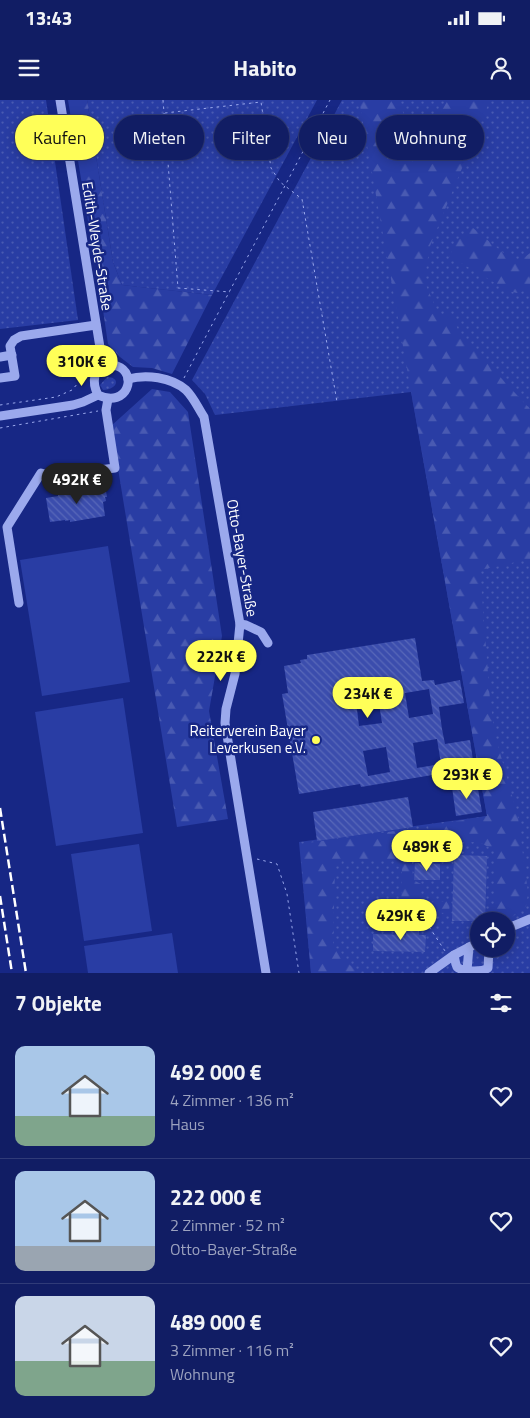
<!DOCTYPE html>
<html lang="de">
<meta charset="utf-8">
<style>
body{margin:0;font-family:"Titillium Web",sans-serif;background:#1e2a6d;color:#f1f3f6;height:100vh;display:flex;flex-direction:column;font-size:19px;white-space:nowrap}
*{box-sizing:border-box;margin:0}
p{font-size:16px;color:#9ca2bf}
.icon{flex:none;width:28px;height:28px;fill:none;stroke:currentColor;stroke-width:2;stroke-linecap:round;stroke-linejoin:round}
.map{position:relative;height:873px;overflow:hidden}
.sheet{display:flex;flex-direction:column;background:#111d64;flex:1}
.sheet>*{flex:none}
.top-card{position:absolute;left:15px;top:15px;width:500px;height:45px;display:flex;gap:10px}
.controls{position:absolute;left:470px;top:812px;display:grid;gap:10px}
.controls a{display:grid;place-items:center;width:45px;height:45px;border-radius:50%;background:#111d64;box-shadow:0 2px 12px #0003,0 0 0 1px #303b78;font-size:25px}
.price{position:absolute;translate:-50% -42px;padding:0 11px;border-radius:18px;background:#ffff58;color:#111;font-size:16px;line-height:32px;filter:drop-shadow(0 1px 2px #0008)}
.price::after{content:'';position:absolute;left:50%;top:30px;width:15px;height:11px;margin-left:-8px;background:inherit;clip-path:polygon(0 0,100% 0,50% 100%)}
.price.active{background:#222;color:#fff}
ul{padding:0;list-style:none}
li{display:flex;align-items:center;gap:15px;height:125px;padding:0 15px}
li+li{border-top:1px solid #303b78}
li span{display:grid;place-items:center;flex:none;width:140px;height:100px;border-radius:10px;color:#555}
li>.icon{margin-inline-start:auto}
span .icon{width:60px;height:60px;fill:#fffc;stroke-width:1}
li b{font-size:21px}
h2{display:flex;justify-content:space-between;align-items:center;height:60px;padding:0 15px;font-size:21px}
.chip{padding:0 18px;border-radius:22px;background:#111d64;box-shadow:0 2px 12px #0003,0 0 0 1px #303b78;font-size:18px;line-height:45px}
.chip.active{background:#ffff58;color:#111}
.status{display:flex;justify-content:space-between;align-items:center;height:35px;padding:0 25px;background:#111d64;direction:ltr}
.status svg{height:14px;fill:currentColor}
header{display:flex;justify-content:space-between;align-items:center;height:65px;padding:0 15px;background:#111d64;font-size:22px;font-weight:700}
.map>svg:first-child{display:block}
.grass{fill:url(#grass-dots);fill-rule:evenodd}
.forest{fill:url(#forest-firs)}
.park{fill:#293da4}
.building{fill:url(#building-back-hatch);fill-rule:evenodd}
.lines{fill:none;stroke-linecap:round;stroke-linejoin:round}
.path{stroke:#9ba9ed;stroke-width:1;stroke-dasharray:2.5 4;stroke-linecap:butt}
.minor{stroke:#9ba9ed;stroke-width:9}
.rail{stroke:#fff;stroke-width:2.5;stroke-dasharray:9 4;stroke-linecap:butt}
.poi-dot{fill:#ffff58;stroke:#172785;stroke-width:2}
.labels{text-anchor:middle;stroke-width:5;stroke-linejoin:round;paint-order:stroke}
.street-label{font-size:15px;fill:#fff;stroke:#172785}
.poi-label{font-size:15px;fill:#fff;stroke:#172785;text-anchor:end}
</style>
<div class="status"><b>13:43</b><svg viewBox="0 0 49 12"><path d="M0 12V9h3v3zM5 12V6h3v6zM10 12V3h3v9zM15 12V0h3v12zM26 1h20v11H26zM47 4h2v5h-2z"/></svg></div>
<header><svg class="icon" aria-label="menu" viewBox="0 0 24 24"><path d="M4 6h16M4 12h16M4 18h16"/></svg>Habito<svg class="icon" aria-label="person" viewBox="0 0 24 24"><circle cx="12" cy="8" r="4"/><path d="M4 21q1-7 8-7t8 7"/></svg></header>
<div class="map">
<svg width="530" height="873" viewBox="0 0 530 873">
<defs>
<pattern id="grass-dots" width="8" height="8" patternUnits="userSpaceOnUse" patternTransform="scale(1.25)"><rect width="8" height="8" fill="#293da4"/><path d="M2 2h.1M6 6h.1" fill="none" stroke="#495ab2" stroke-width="1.8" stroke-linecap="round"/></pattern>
<pattern id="forest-firs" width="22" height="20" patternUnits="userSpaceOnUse" patternTransform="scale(1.25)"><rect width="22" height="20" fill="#293da4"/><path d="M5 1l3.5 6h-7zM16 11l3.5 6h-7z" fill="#495ab2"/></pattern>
<pattern id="building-back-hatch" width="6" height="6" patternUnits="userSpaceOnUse" patternTransform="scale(1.25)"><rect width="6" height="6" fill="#3b4dad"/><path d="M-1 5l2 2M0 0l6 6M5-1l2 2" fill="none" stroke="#5868b9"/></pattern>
</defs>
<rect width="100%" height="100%" fill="#172785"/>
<g class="grass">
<path d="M 0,0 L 46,0 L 78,220 L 0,229 Z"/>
<path d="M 87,0 L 317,0 L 212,195 L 122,185 L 113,162 Z"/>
<path d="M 342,0 L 530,0 L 530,873 L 311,873 L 299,742 L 487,716 L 411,292 L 215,315 L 205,294 L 192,280 ZM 479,821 L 506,821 L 506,849 L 479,849 Z"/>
<path d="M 107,277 C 120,277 119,289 103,290 L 100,285 Z"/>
</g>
<g class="forest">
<path d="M 68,0 L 87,0 L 113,162 L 122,185 L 212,195 L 172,274 L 152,268 L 133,267 L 120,257 L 108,244 L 103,210 L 103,177 L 99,153 L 91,139 Z"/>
<path d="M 359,0 L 398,0 L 402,7 L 412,62 L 448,0 L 490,0 L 430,146 L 424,181 L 439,215 L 452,216 L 460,234 L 530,309 L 530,459 L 480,470 L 490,600 L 495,635 L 518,717 L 528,793 L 526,806 L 506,822 L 494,821 L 494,750 L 479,742 L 432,743 L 428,726 L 487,716 Z"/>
<path d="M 473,128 L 502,152 L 520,161 L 530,153 L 530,187 L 529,189 L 517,193 L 509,191 L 449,156 L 459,139 Z"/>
<path d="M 152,289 L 170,292 L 188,312 L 222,536 L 209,611 L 228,719 L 177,727 L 111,326 Z"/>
<path d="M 410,729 L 413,780 L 421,784 L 420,796 L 422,803 L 450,801 L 449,813 L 401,812 L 402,767 L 395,766 L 395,760 L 342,759 L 341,765 L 335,765 L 333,848 L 340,849 C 342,859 351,866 359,873 L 311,873 L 300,744 Z"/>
</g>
<g class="park">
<path d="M 108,446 L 130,582 L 42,596 L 20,460 Z"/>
<path d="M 123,598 L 143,733 L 56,746 L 35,612 Z"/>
<path d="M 139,744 L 152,831 L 84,841 L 71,754 Z"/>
<path d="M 172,833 L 178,873 L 88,873 L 84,846 Z"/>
</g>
<g class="building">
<path d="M 105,386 L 107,397 L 105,397 L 106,401 L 103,402 L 105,416 L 70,422 L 70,420 L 65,421 L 65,420 L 50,422 L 46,398 L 58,396 L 58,393 Z"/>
<path d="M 415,538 L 422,581 L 434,580 L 435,585 L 460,580 L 464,603 L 439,607 L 442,629 L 445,644 L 470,640 L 474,667 L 449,671 L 450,672 L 361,687 L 360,684 L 299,694 L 282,594 L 288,593 L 284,566 L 301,563 L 300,560 L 307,559 L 307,555 ZM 429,589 L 433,614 L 409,618 L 405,593 ZM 378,597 L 382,623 L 359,626 L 356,601 ZM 437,639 L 441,664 L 417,668 L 413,643 ZM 386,647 L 390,672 L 368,676 L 363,651 Z"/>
<path d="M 477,683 L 482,712 L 456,716 L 452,687 Z"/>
<path d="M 408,697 L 413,727 L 317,741 L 313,712 Z"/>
<path d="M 454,755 L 487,756 L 485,821 L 452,821 Z"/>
<path d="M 415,763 L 440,764 L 440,780 L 414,780 Z"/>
<path d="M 407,820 L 415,820 L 415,831 L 419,831 L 419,835 L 426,835 L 425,852 L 373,851 L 373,834 L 406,835 Z"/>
</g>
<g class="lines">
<g class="path">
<path d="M 163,0 L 178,188 L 230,192"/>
<path d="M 165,13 L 261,2 L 271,68 L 280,82 L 302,99 L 337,302"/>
<path d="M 184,278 L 330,0"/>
<path d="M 0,305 L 56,297 L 72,290 L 85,275"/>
<path d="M 0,328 L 98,311"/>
<path d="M 257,759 L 277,764 L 287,794 L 299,873"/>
<path d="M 390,814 L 420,815 L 422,816 L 445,851"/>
</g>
<g class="minor">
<path d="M 60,0 L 103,266"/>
<path d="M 0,257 L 12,255"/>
<path d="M 109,265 C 111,265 114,265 117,266 C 138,273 128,309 98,295 C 92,283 92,267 109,265 Z"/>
<path d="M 0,278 L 15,276 L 10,246 L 14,240 L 21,236 L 96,225"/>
<path d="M 128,279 C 146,274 171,277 186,290 C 194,298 198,308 204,317 L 240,524 L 235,574 L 226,609 L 225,623 L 266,873"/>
<path d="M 0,316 L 73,305 L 83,302 L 98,295"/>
<path d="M 19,503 L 7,427 L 41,373 L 52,376 L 115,368 L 106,310 L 108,299"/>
<path d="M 240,524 L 246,525 L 261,532 L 268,543"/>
<path d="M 506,829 L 530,819"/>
<path d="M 454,855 C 455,859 455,863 457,867 C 462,872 483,872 488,868 L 489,849"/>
<path d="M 467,870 L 469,847"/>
<path d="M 429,873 L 454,855 L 479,842"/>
</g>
<g class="rail">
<path d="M 0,708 L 26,873"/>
<path d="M 0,796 L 12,873"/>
</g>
</g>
<circle class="poi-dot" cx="316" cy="640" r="5"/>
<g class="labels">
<g class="street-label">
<text transform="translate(97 146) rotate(81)" y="5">Edith-Weyde-Straße</text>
<text transform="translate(242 458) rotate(80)" y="5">Otto-Bayer-Straße</text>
</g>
<g class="poi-label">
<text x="306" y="636">Reiterverein Bayer<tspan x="306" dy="17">Leverkusen e.V.</tspan></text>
</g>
</g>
</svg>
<div class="controls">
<a><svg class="icon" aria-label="locate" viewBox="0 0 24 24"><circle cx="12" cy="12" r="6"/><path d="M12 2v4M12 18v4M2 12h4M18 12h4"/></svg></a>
</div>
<b class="price" style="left:82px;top:287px">310K €</b>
<b class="price active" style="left:77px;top:405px">492K €</b>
<b class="price" style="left:221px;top:582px">222K €</b>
<b class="price" style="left:368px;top:619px">234K €</b>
<b class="price" style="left:467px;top:700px">293K €</b>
<b class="price" style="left:427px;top:772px">489K €</b>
<b class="price" style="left:401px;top:841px">429K €</b>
<div class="top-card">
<a class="chip active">Kaufen</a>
<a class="chip">Mieten</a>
<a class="chip">Filter</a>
<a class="chip">Neu</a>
<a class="chip">Wohnung</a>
</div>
</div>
<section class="sheet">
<h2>7 Objekte<svg class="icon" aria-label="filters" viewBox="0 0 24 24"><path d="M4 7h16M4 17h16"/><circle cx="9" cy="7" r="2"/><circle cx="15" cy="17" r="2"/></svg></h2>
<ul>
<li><span style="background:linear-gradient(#a9c7e8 70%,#7fa58c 0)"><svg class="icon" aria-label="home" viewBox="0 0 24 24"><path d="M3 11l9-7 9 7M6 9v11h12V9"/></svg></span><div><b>492 000 €</b><p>4 Zimmer · 136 m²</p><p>Haus</p></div><svg class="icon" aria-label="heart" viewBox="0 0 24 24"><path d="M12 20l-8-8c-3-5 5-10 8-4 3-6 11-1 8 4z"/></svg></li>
<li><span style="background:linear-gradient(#a9c7e8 75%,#9aa5b1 0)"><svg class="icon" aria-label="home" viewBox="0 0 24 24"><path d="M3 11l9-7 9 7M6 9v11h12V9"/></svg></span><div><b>222 000 €</b><p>2 Zimmer · 52 m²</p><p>Otto-Bayer-Straße</p></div><svg class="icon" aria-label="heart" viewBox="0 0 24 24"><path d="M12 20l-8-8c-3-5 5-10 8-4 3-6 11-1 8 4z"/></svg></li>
<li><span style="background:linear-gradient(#c9d6e8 65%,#7fa58c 0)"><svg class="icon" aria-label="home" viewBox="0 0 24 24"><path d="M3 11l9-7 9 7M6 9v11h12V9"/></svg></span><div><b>489 000 €</b><p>3 Zimmer · 116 m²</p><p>Wohnung</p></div><svg class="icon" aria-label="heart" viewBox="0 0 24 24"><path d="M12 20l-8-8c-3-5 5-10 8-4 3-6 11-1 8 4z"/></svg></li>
</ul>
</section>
